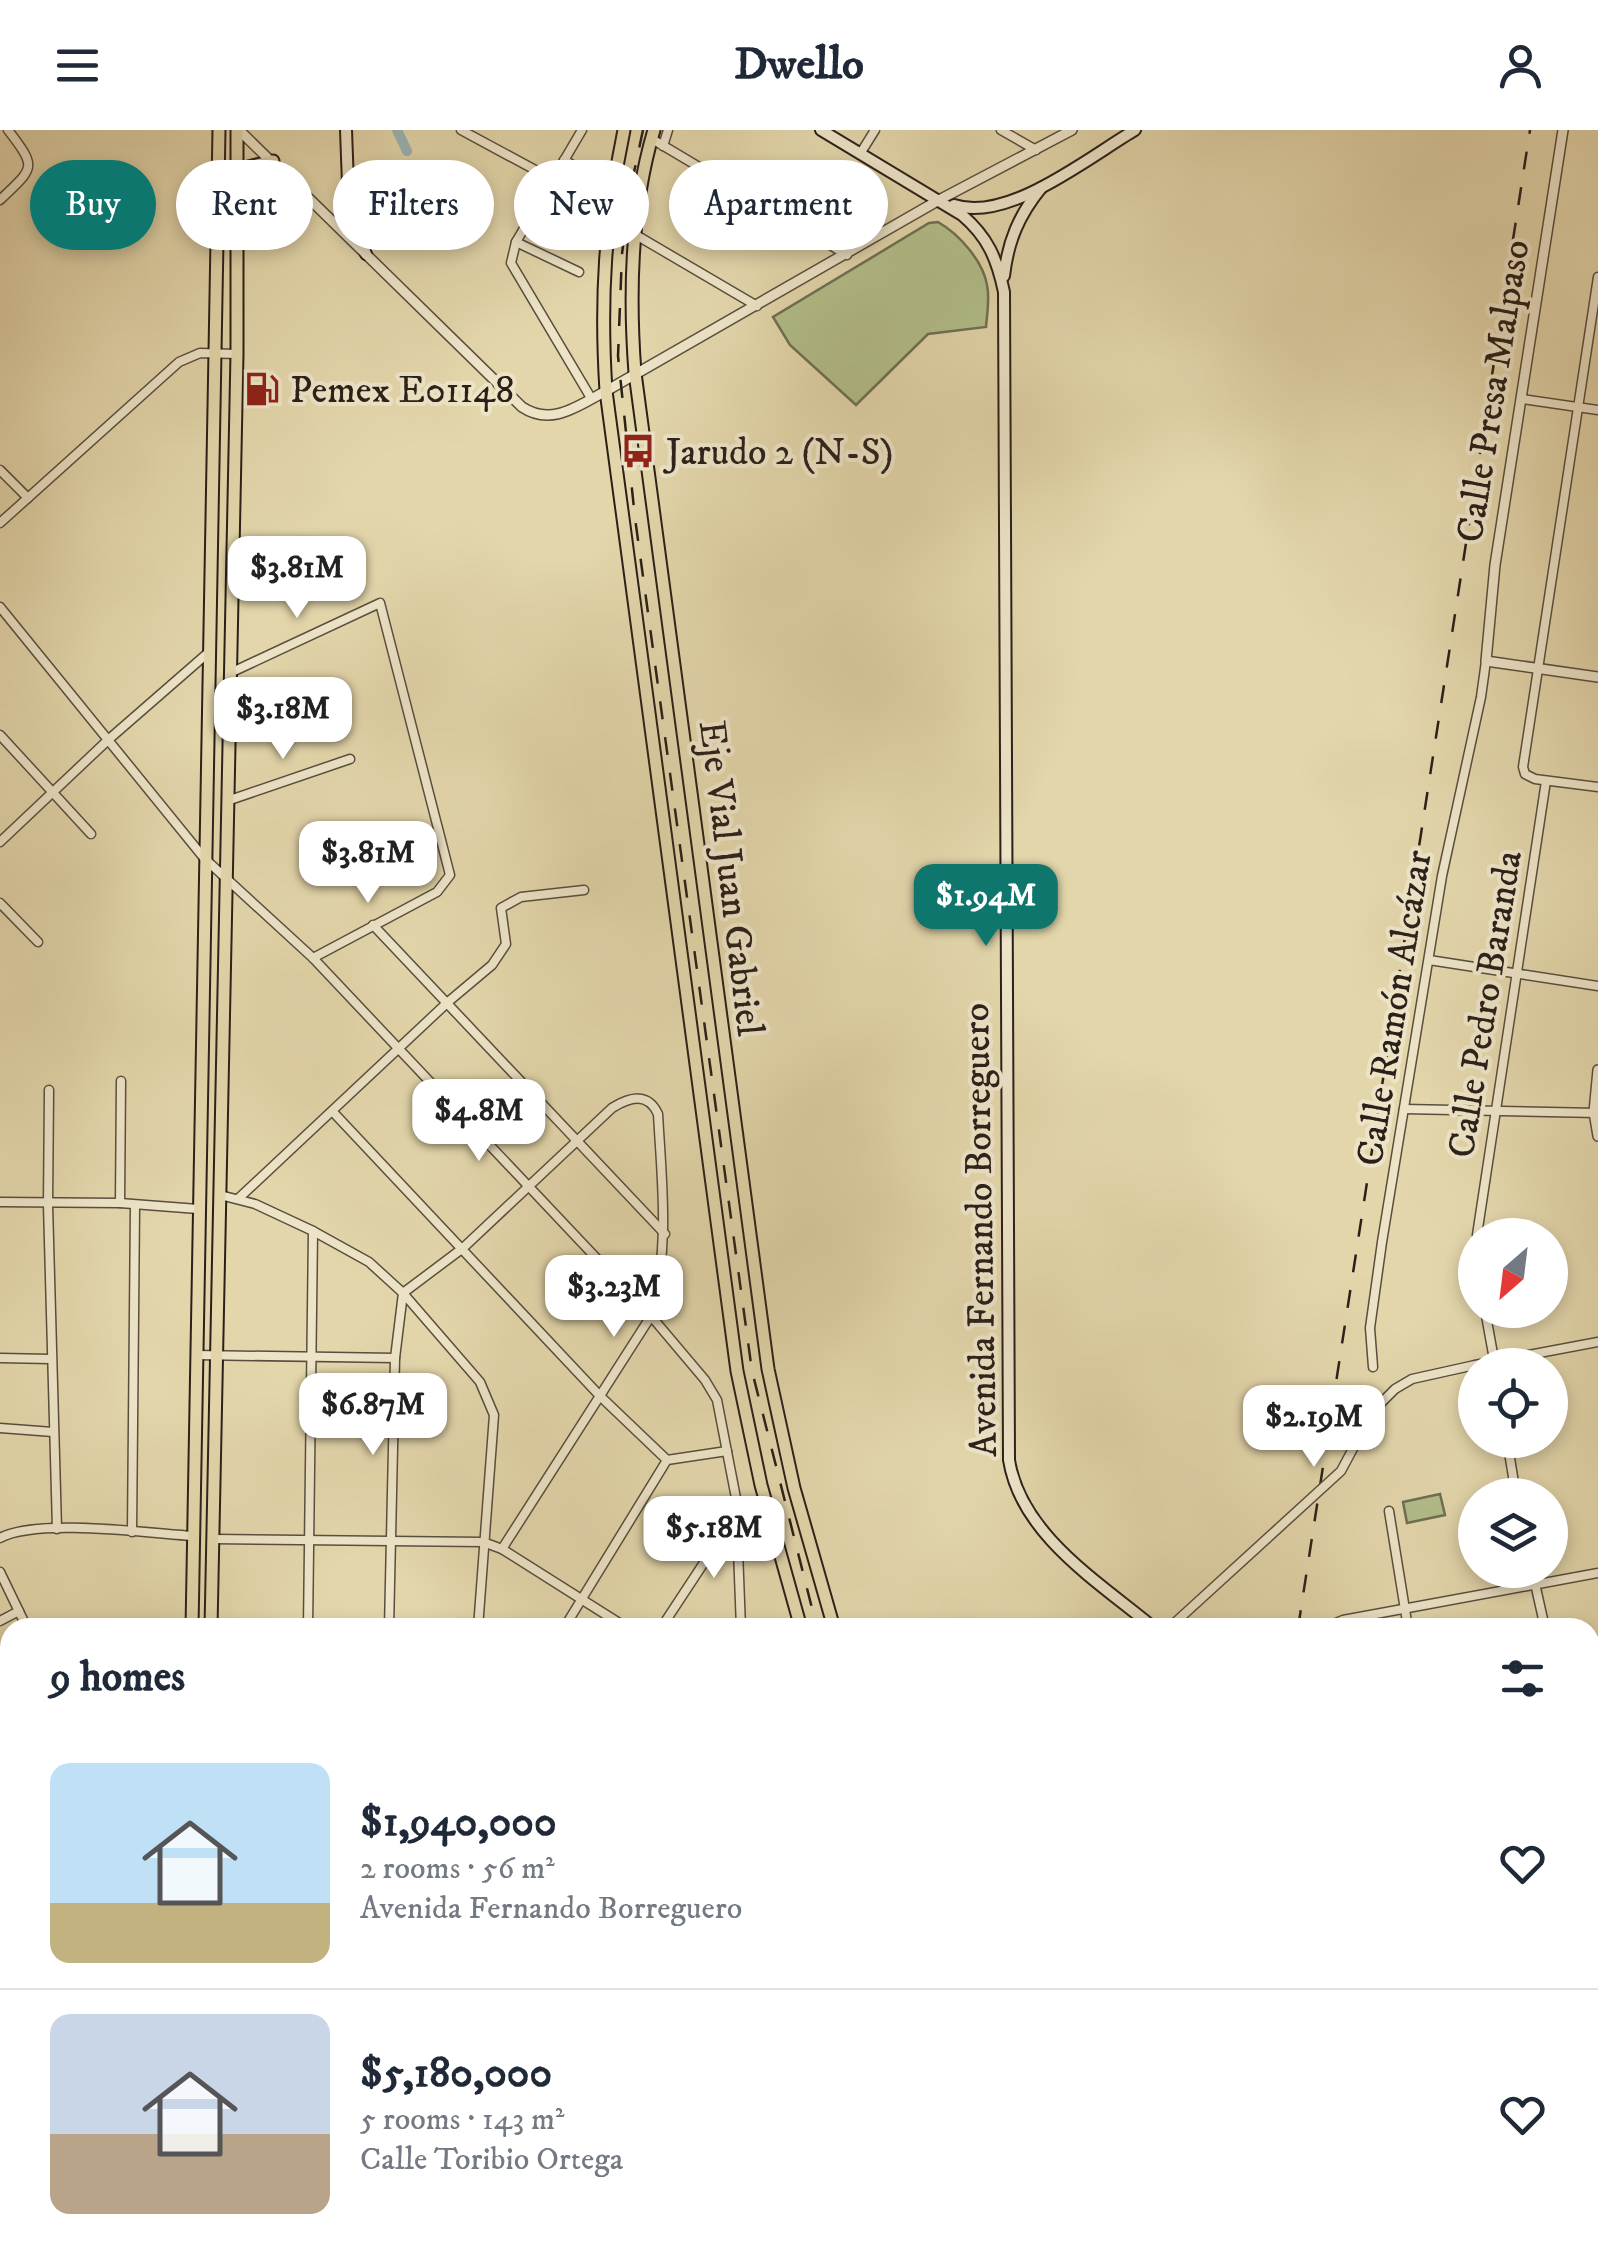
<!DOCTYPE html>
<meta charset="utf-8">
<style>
body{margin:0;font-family:"IM FELL DW Pica",serif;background:#f6f6f7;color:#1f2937;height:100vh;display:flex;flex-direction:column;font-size:38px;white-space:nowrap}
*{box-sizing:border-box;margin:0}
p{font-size:32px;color:#747a83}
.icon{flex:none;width:55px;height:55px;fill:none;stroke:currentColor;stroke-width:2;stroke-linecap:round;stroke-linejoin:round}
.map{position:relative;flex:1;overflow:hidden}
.drawer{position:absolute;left:0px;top:1488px;width:1600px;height:642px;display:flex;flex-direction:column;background:#fff;border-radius:30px 30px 0 0;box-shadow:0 5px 15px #0003}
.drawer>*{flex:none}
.banner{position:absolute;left:30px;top:30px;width:1000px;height:90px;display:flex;gap:20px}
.needle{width:65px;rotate:208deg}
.controls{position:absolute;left:1458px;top:1088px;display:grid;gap:20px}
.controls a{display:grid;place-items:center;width:110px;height:110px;border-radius:50%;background:#fff;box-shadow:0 5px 15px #0003;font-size:50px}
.price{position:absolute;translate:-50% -85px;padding:0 22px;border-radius:20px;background:#fff;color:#222;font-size:32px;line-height:65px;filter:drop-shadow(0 2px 5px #0008)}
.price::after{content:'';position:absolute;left:50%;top:60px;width:30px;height:22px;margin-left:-15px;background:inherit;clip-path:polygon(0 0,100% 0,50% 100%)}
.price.current{background:#0f766e;color:#fff}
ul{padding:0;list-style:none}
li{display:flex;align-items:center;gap:30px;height:250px;padding:0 50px}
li+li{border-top:2px solid #e0e1e3}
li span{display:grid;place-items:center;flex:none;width:280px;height:200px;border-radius:20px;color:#555}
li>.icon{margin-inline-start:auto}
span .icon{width:120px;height:120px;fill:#fffc;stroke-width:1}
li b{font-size:42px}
h2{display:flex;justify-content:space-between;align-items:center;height:120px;padding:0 50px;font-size:42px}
.pill{padding:0 35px;border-radius:45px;background:#fff;box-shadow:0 5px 15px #0003;font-size:35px;line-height:90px}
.pill.current{background:#0f766e;color:#fff}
header{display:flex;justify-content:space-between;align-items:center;height:130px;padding:0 50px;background:#fff;font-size:45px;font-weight:700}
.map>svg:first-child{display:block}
.green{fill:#b2be8a;stroke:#6e6f52;stroke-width:2.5}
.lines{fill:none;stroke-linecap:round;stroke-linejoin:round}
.stream{stroke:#6e7a77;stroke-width:2.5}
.canal{stroke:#9ab6b5;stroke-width:10}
.minor-casing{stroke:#594e3e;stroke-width:11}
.tertiary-casing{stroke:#594e3e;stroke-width:12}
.secondary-casing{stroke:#2b2019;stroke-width:14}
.primary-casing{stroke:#2b2019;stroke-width:15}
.minor{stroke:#ede4c8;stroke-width:8}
.tertiary{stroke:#ede4c8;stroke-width:9}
.secondary{stroke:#ede4c8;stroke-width:10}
.primary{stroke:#e3d6ab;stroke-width:11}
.rail{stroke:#2b2019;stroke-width:2.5;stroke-dasharray:18 18;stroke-linecap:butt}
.minor-bridge-casing{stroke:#594e3e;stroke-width:11;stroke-linecap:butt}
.minor-bridge{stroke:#ede4c8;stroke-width:8}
.labels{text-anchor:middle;stroke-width:8;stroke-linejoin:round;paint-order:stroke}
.poi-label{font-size:38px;fill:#2b2019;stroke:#ede4c8;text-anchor:start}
.street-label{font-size:38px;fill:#2b2019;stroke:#ede4c8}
</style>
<header><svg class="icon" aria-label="menu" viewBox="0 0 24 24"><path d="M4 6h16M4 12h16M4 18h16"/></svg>Dwello<svg class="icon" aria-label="person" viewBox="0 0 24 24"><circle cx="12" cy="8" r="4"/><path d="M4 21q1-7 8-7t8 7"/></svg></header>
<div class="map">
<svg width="1598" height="2128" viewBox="0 0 1598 2128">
<rect width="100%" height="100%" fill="#e3d6ab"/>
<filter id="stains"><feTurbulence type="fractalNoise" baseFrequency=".002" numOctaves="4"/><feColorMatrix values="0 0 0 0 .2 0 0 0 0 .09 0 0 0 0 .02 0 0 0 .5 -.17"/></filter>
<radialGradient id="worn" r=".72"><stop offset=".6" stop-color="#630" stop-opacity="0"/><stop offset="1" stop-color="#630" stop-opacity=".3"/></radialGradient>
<g class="green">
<path d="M 938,92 C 959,104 983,131 987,155 C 990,168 987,184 986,197 L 928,204 L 856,275 L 790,215 L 773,187 L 929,93 Z"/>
<path d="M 1440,1364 L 1445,1385 L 1407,1393 L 1403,1372 Z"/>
<path d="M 1032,2120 L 1178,2120 L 1180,2128 L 1034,2128 Z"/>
</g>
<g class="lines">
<g class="stream">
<path d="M 0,1967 L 10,1973"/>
<path d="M 223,2120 L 231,2128"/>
</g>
<path class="canal" d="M 397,0 L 407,21"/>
<g class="minor-casing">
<g id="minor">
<path d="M 461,0 L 552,49"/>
<path d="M 582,0 L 516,112 L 511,133 L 591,268"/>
<path d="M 1001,0 L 1036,20"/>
<path d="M 652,9 L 847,125"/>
<path d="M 663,16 L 668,0"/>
<path d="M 860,24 L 875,0"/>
<path d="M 564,30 L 591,46"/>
<path d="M 0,70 C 34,37 38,39 8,0"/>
<path d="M 636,105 L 757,176"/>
<path d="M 516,112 L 579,142"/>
<path d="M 1598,147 L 1523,637 L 1525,644 L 1535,649 L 1598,657"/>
<path d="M 1522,269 L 1598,280"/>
<path d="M 0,340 L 28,368"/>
<path d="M 0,393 L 179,232 L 200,223 L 237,224"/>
<path d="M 0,477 L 204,728 L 313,828 L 651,1186 L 705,1250 L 717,1270 L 736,1368 L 741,1498"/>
<path d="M 230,543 L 380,473 L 450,745 L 437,762 L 313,828"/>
<path d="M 0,605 L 91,704"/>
<path d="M 227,671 L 350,629"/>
<path d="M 0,712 L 108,610 L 209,522"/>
<path d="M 0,773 L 38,812"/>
<path d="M 373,795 L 665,1104"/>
<path d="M 1429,830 L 1598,856"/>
<path d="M 49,960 L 48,1075 L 57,1399"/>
<path d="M 1404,979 L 1598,983"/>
<path d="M 333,982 L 600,1266 L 667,1330"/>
<path d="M 220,1065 L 255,1074 L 313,1101 L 369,1132 L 403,1163 L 480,1252 L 494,1285 L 478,1498"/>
<path d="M 239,1068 L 448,872 L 492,835 L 506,814 L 501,778 L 521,767 L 584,760"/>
<path d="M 0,1072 L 120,1073 L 198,1079"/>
<path d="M 120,1073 L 121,951"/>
<path d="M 1477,1105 L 1546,651"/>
<path d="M 1485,1180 L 1495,1235"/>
<path d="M 196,1225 L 395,1228"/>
<path d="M 0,1228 L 51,1229"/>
<path d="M 1475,1235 L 1598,1212"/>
<path d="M 1373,1237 L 1370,1198 L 1382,1112 L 1442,746 L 1481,567 L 1486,531"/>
<path d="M 0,1298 L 53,1302"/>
<path d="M 1507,1310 L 1516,1365"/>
<path d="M 1389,1381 L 1408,1498"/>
<path d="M 132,1402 L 135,1076"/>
<path d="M 0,1408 C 37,1388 147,1403 193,1406"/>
<path d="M 213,1409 L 483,1412 L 502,1419 L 627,1498"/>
<path d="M 1532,1440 L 1545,1498"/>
<path d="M 0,1442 L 27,1498"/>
<path d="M 0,1491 L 19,1481"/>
<path d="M 308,1498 L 313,1101"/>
<path d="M 389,1498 L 395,1228 L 403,1163 L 463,1118 L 612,978 C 630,967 648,962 658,984 C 662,1055 670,1117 651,1186 L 502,1419"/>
<path d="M 564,1498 L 667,1330 L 727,1321"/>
<path d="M 661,1498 L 736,1384"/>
<path d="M 1324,1498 L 1343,1490 L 1598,1443"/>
<path d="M 0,1543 L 10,1531"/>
<path d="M 0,1641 L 10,1630"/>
<path d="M 1590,1677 L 1598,1676"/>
<path d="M 0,1680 L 10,1688"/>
<path d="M 1590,1756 L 1598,1798"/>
<path d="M 0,1841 L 10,1850"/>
<path d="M 0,1927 L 10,1914"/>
<path d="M 579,2120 L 596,2128"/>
<path d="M 1406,2120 L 1408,2128"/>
<path d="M 290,2128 L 290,2120"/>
<path d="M 357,2128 L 357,2120"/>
<path d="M 428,2128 L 429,2120"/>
<path d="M 503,2128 L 504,2120"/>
<path d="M 650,2128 L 650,2120"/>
<path d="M 727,2128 L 728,2120"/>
</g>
</g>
<g class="tertiary-casing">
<g id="tertiary">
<path d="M 239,0 L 522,277 C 552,297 579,275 606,261 L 939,70 L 1072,0"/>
<path d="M 1563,0 L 1495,435 L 1486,531 L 1598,547"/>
<path d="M 1598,940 L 1594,982 L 1598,1006"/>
<path d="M 0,1951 L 10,1956"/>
<path d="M 0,1981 L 10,1986"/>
</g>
</g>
<g class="secondary-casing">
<g id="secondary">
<path d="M 346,0 L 349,81 L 366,124"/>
<path d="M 821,0 L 962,85 C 988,107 997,129 1004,162 L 1009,1330 C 1021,1405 1099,1452 1154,1498"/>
<path d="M 954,75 C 1008,93 1089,27 1135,0"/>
<path d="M 1004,146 C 1008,111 1019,85 1041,58"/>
<path d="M 1524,2120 L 1526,2128"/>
</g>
</g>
<g class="primary-casing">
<g id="primary">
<path d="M 624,0 C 605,92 600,167 606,261 L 737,1241 L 761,1355 L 801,1498"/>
<path d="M 654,0 C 631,77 629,164 635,243 L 768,1239 L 794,1358 L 834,1498"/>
<path d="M 237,48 L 248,37 L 273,31"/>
<path d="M 192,1498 L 219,0"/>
<path d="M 211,1498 L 237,224 L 237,0"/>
<path d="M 0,1783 L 10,1772"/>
<path d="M 1590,1957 L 1598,1954"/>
<path d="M 1590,1974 L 1598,1971"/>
<path d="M 181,2120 L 181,2128"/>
<path d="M 977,2120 L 979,2128"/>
<path d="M 992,2120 L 994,2128"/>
<path d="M 1018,2120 L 1020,2128"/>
<path d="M 1026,2120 L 1028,2128"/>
<path d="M 202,2128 L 202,2120"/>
<path d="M 1230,2128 L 1242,2120"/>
<path d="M 1264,2128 L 1277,2120"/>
</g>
</g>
<use href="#minor" class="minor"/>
<use href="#tertiary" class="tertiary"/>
<use href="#secondary" class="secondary"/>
<use href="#primary" class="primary"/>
<g class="rail">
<path d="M 643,0 L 629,66 L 622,124 L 618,226 L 635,388 L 752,1241 L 817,1498"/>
<path d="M 1298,1498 L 1530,0"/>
<path d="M 1004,2120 L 1007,2128"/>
<path d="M 1373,2120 L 1374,2128"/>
</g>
<g class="minor-bridge-casing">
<path id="minor-bridge" d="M 1169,1498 L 1341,1341 L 1373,1281 L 1395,1259 L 1412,1249 L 1475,1235"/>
</g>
<use href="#minor-bridge" class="minor-bridge"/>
</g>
<defs>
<g id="fuel-bare" transform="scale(2.7)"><path d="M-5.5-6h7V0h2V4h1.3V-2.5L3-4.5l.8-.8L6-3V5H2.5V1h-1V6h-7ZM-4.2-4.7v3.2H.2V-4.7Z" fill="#8f2418" stroke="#ede4c8" stroke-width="2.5" paint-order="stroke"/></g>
<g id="bus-bare" transform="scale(2.7)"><path d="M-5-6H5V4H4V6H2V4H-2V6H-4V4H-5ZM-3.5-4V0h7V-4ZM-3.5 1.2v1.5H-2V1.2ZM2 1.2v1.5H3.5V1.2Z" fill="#8f2418" stroke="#ede4c8" stroke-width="2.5" paint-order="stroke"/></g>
</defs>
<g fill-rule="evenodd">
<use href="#fuel-bare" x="262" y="259"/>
<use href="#bus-bare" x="638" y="321"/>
</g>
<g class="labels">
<g class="poi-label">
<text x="290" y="272">Pemex E01148</text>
<text x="666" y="334">Jarudo 2 (N-S)</text>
</g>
<g class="street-label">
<text transform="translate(1492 261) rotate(-81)" y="13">Calle Presa Malpaso</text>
<text transform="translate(732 748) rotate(83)" y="13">Eje Vial Juan Gabriel</text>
<text transform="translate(1484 874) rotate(-81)" y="13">Calle Pedro Baranda</text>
<text transform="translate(1393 878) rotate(-81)" y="13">Calle Ramón Alcázar</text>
<text transform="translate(979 1100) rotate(-91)" y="13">Avenida Fernando Borreguero</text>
</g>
</g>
<rect width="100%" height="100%" filter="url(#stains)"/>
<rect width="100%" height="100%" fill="url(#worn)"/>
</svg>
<div class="controls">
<a><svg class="needle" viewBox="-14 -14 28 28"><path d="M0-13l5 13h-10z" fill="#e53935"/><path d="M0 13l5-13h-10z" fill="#747a83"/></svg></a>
<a><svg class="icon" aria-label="locate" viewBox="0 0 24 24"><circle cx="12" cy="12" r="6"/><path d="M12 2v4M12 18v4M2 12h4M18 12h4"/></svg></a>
<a><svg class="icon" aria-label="layers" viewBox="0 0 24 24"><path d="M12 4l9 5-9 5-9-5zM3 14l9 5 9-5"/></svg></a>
</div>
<b class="price" style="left:297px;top:491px">$3.81M</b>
<b class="price" style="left:283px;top:632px">$3.18M</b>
<b class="price" style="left:368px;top:776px">$3.81M</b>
<b class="price current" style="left:986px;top:819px">$1.94M</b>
<b class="price" style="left:479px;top:1034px">$4.8M</b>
<b class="price" style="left:614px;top:1210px">$3.23M</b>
<b class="price" style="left:373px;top:1328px">$6.87M</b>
<b class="price" style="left:1314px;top:1340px">$2.19M</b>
<b class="price" style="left:714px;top:1451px">$5.18M</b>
<div class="banner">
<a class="pill current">Buy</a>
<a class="pill">Rent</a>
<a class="pill">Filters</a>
<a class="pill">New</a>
<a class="pill">Apartment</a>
</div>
<section class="drawer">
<h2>9 homes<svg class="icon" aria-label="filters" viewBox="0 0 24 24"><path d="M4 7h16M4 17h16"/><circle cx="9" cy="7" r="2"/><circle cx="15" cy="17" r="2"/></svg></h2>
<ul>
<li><span style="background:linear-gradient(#bfe0f5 70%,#c2b280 0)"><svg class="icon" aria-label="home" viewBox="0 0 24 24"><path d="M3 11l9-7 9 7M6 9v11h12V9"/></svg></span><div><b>$1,940,000</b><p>2 rooms · 56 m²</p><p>Avenida Fernando Borreguero</p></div><svg class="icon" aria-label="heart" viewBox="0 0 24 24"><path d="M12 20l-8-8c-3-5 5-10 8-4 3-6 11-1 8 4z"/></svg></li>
<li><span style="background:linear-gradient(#c9d6e8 60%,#b9a48a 0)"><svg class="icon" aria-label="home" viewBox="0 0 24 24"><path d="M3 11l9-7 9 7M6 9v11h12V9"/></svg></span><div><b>$5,180,000</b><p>5 rooms · 143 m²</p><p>Calle Toribio Ortega</p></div><svg class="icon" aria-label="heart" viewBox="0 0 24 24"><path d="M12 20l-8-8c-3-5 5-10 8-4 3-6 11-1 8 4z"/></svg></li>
</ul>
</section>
</div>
